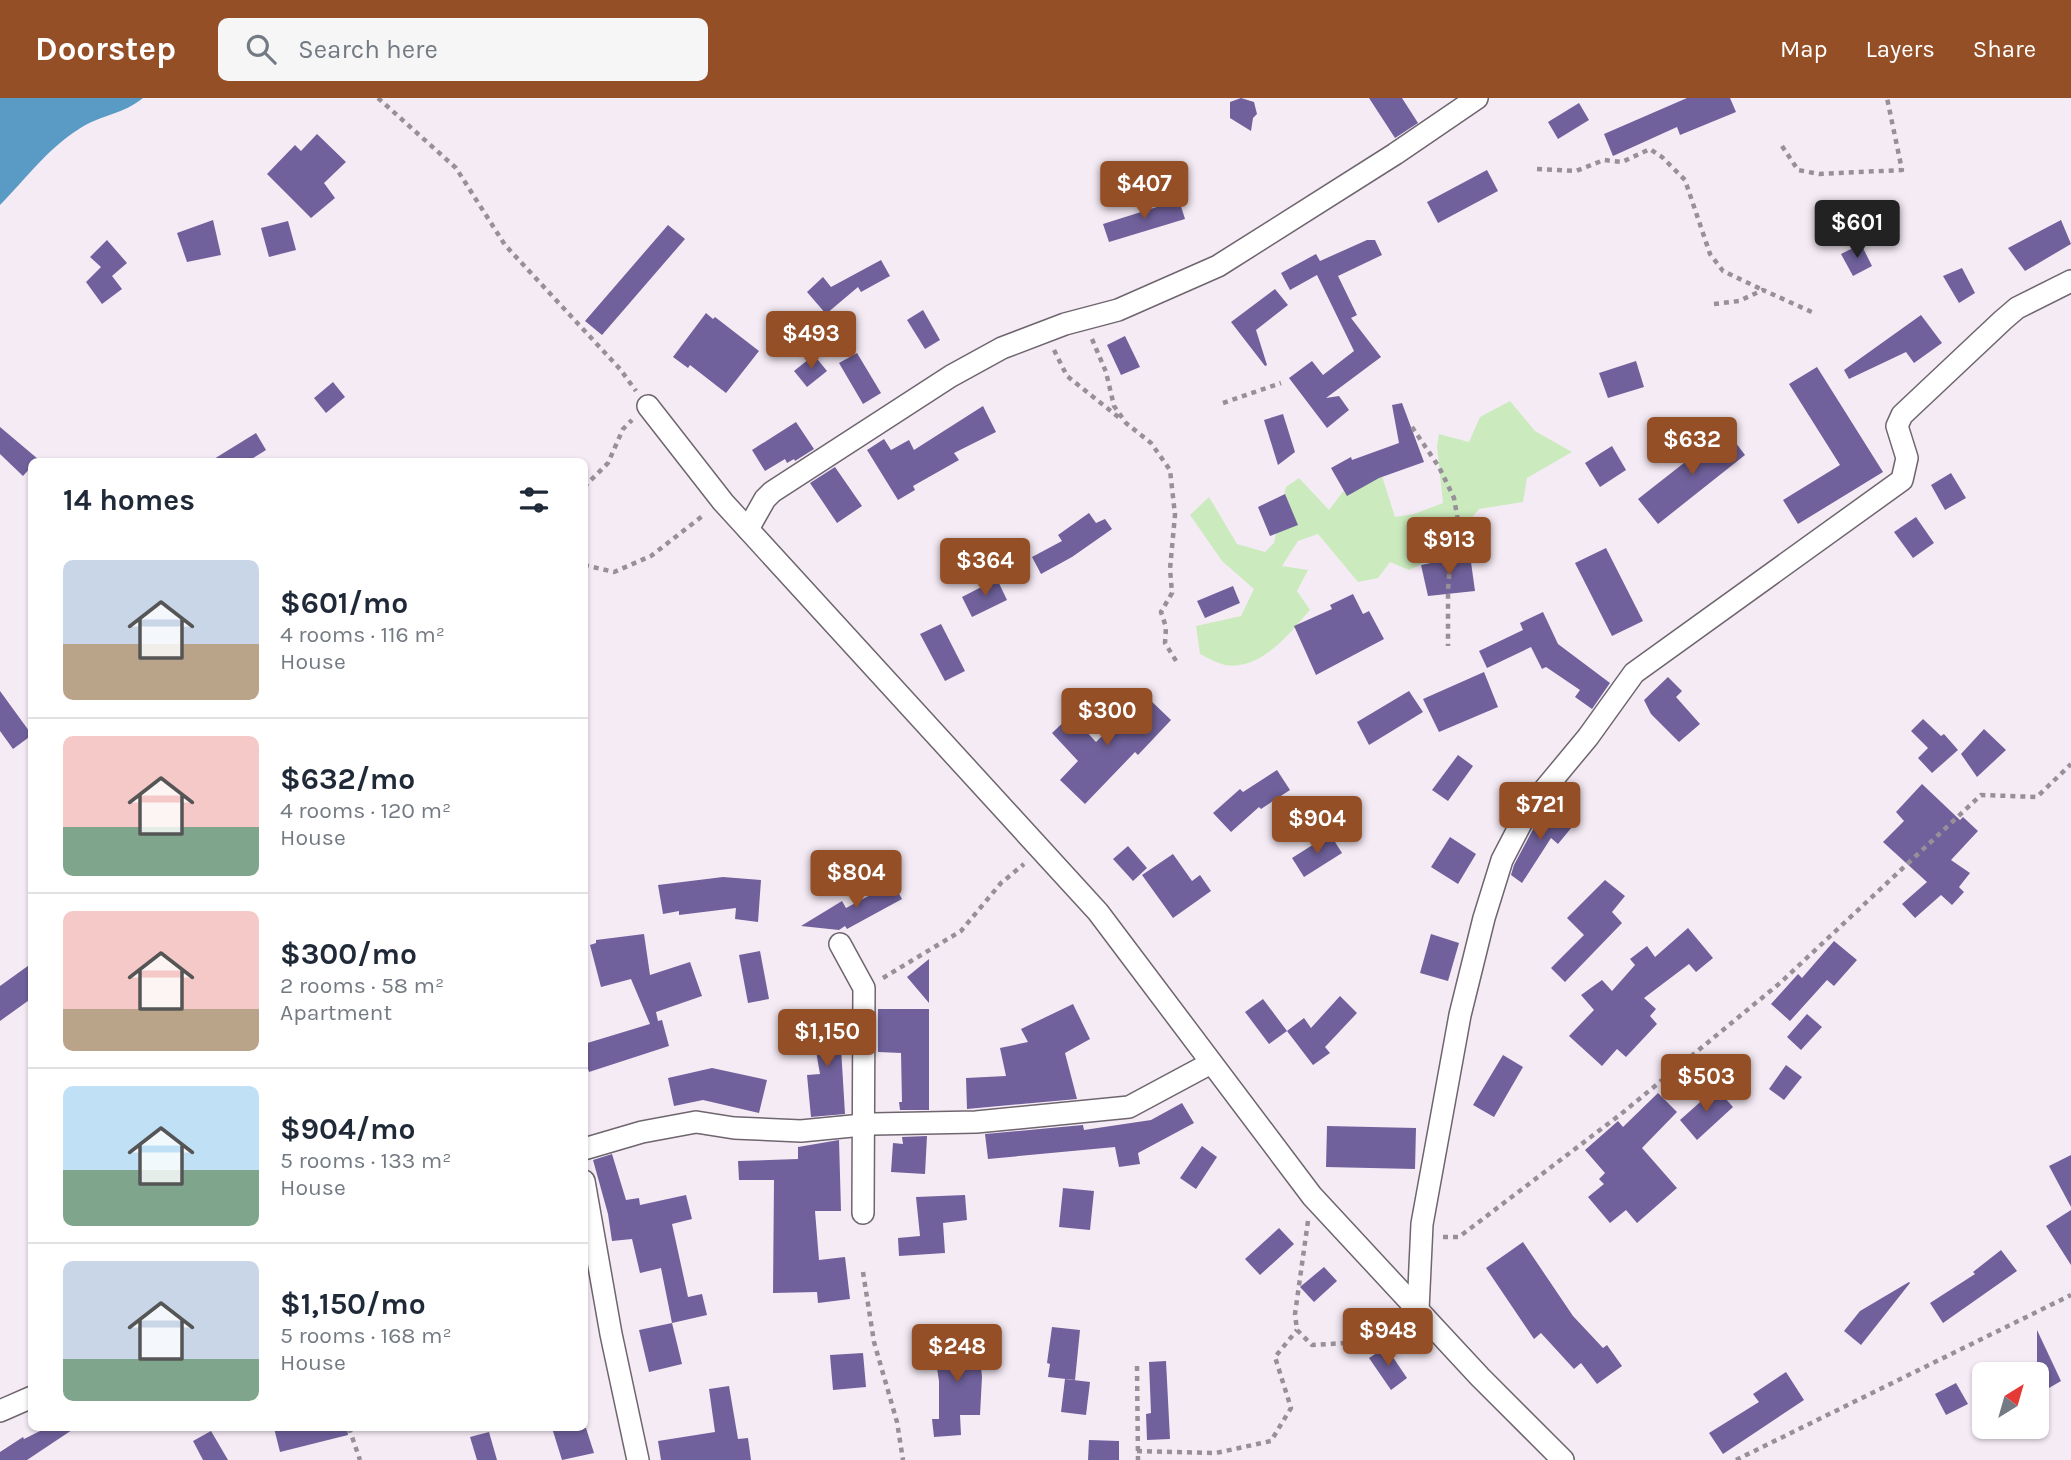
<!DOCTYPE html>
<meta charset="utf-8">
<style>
body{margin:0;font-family:Karla,sans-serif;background:#f6f6f7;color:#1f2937;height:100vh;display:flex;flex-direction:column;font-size:26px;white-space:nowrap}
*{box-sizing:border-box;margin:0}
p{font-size:23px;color:#747a83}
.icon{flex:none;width:38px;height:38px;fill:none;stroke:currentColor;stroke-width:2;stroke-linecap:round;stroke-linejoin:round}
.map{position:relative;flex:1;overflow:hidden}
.details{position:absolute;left:28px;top:360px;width:560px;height:973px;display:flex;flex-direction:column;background:#fff;border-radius:10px;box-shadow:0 2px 5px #0004}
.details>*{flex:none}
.needle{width:46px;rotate:37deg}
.buttons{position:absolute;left:1972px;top:1264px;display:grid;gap:14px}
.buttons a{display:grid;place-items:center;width:77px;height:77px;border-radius:10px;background:#fff;box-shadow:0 2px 5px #0004;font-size:35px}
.price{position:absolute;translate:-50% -60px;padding:0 16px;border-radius:7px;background:#954f26;color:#fff;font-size:23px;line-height:46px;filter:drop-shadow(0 2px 4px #0008)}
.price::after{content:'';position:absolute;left:50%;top:42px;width:21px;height:16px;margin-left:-10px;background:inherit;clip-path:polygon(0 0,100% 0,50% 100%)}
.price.current{background:#222;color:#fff}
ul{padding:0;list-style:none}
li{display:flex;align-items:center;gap:21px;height:175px;padding:0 35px}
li+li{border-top:2px solid #e0e1e3}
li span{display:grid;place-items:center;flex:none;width:196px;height:140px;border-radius:10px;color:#555}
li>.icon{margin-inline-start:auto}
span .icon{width:84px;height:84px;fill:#fffc;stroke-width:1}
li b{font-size:30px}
h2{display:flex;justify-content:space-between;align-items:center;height:84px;padding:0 35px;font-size:30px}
header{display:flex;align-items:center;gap:42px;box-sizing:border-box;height:98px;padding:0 35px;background:#954f26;color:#fff}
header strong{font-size:33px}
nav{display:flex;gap:38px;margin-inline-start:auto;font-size:24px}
.search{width:490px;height:63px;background:#f6f6f7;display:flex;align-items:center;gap:18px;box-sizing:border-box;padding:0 24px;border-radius:10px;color:#747a83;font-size:26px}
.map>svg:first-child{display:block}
.green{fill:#cbebbe}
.water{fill:#599bc5}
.building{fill:#70619c}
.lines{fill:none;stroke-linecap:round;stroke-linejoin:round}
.street-casing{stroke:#6e656e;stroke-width:24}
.path{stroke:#979098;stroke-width:4.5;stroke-dasharray:5 5;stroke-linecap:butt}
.street{stroke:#fff;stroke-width:21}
</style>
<header>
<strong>Doorstep</strong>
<div class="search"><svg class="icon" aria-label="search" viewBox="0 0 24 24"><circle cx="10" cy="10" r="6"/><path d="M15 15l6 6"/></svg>Search here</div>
<nav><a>Map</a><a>Layers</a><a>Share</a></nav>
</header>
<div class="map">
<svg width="2071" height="1362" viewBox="0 0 2071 1362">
<rect width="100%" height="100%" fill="#f5ebf5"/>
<path class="green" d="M 1510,303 L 1535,333 L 1572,354 L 1527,380 L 1523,404 L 1479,411 L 1442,456 L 1409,472 L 1390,464 L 1378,480 L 1358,484 L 1318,436 L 1298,443 L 1282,468 L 1308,472 L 1297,493 L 1310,512 C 1290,535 1261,573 1225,567 C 1217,565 1208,560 1200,556 L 1196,528 L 1241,518 L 1254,491 L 1222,463 L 1190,417 L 1209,399 L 1237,446 L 1265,454 L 1274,445 L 1286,389 L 1299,380 L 1329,412 L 1374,353 L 1395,419 L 1414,416 L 1443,405 L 1437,348 L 1439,336 L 1469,344 L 1480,319 Z"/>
<path class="water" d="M 0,0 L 143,0 C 124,16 100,17 79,31 C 48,50 25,82 0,107 Z"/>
<g class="building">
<path d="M 1241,0 L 1254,4 L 1257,16 L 1253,20 L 1251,33 L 1230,20 L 1230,4 Z"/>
<path d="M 1369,0 L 1402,0 L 1418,25 L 1395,40 Z"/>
<path d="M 1687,0 L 1730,0 L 1736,14 L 1680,37 L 1677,29 L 1613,58 L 1604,36 Z"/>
<path d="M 1579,5 L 1589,22 L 1558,41 L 1548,24 Z"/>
<path d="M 317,36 L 346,64 L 324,85 L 335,100 L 311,120 L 267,76 L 295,47 L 301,53 Z"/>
<path d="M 1487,72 L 1498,93 L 1438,125 L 1427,104 Z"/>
<path d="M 1179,102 L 1185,121 L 1109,144 L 1103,126 Z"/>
<path d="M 213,122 L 221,157 L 187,164 L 177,135 Z"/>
<path d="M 2061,122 L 2071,146 L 2025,173 L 2008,150 Z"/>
<path d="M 288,123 L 296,152 L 269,159 L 261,130 Z"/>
<path d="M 668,127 L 685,141 L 602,237 L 585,223 Z"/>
<path d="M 107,142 L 127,165 L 112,178 L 122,191 L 102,206 L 86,184 L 101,169 L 90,159 Z"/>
<path d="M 1367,142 L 1375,142 L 1382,157 L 1338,178 L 1357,217 L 1351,220 L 1381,259 L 1326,300 L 1339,298 L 1349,312 L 1327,330 L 1289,280 L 1312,263 L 1323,277 L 1354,253 L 1317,177 L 1290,192 L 1281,175 L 1316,156 L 1320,163 Z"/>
<path d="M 1861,146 L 1872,168 L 1853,178 L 1841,156 Z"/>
<path d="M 881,162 L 890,178 L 861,194 L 858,189 L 826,216 L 807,194 L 823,179 L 831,189 Z"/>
<path d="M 1962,170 L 1975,195 L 1959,205 L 1943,178 Z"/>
<path d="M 1275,191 L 1288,207 L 1256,232 L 1267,267 L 1265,268 L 1231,224 Z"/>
<path d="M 923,212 L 940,242 L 925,251 L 907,222 Z"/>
<path d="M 706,215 L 713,221 L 715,219 L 759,253 L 726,295 L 690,267 L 688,270 L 673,259 Z"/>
<path d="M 1921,217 L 1942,245 L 1914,265 L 1906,254 L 1849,281 L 1844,272 Z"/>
<path d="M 1125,238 L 1140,269 L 1121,277 L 1107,247 Z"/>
<path d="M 857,255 L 881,295 L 863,306 L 839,265 Z"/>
<path d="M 814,257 L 827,273 L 807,289 L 794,273 Z"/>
<path d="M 1636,263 L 1644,289 L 1608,300 L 1599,275 Z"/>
<path d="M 1817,269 L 1883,374 L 1798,426 L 1783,402 L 1840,367 L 1789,286 Z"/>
<path d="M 333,284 L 345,299 L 326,315 L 314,300 Z"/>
<path d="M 1402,305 L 1424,364 L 1379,380 L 1347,398 L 1331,370 L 1351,359 L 1352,362 L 1399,345 L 1392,307 Z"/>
<path d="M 983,308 L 996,334 L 954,355 L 959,362 L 913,388 L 915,392 L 898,402 L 867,352 L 884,341 L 891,352 L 909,342 L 914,352 Z"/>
<path d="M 1283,316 L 1295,354 L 1278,367 L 1264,322 Z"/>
<path d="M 796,324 L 814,351 L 795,363 L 794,361 L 787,365 L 785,361 L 765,373 L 752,352 Z"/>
<path d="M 0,329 L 38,361 L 32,364 L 32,368 L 23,378 L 0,356 Z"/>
<path d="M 1726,332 L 1745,357 L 1658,426 L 1638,401 Z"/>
<path d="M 256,335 L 266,352 L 247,364 L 209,364 Z"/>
<path d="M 1612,348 L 1626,372 L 1600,389 L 1585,365 Z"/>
<path d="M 835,369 L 862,408 L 837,425 L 810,385 Z"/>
<path d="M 1951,375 L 1966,400 L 1945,412 L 1931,387 Z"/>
<path d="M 1285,396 L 1298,427 L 1270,438 L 1258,409 Z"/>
<path d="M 1089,415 L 1096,425 L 1105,421 L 1112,431 L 1072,459 L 1041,476 L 1032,459 L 1062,443 L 1058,437 Z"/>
<path d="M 1916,419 L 1934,445 L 1913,460 L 1894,434 Z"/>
<path d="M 1606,450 L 1643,523 L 1612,538 L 1575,465 Z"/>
<path d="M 1470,457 L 1475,493 L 1428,498 L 1421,467 Z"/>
<path d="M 997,481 L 1007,502 L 972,519 L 962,499 Z"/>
<path d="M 1233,488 L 1240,505 L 1205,520 L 1197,503 Z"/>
<path d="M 1353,496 L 1363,516 L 1369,513 L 1384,541 L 1316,577 L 1294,528 L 1332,511 L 1330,507 Z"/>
<path d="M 1543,514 L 1558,546 L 1610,585 L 1592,611 L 1575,599 L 1580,592 L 1546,569 L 1542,571 L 1531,549 L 1487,570 L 1479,553 L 1523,532 L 1520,525 Z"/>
<path d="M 941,526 L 965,573 L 945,583 L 920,536 Z"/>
<path d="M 1484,574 L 1498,609 L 1439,634 L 1423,601 Z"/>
<path d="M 1668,579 L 1682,593 L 1676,599 L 1700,626 L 1679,644 L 1651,616 L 1644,602 Z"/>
<path d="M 0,593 L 32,637 L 13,651 L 0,633 Z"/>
<path d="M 1409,593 L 1423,614 L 1369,647 L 1357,624 Z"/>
<path d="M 1147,599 L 1171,622 L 1138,657 L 1135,654 L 1085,706 L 1060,682 L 1078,663 L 1052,635 L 1071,617 L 1096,644 L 1103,637 L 1107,641 Z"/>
<path d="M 1923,621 L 1941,638 L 1944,636 L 1958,652 L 1932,675 L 1918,660 L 1928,650 L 1911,633 Z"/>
<path d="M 1984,631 L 2006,652 L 1977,679 L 1961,656 Z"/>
<path d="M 1458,657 L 1473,668 L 1448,703 L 1432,692 Z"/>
<path d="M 1277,672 L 1290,692 L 1261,711 L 1259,709 L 1231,734 L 1213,715 L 1240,691 L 1243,694 Z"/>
<path d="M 1922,686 L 1960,722 L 1963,719 L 1978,733 L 1951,762 L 1970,775 L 1959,789 L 1964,794 L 1952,807 L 1941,797 L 1915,820 L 1902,806 L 1927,784 L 1883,744 L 1904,723 L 1896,714 Z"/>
<path d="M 1547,709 L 1572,729 L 1558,746 L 1551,740 L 1522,785 L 1511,777 L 1514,767 L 1539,720 Z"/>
<path d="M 1330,736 L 1342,755 L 1304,779 L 1292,760 Z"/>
<path d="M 1450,739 L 1476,756 L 1458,786 L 1431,769 Z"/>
<path d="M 1128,748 L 1147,770 L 1133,783 L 1113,761 Z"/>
<path d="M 1173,756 L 1192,783 L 1200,777 L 1211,793 L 1173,820 L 1142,777 Z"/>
<path d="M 723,779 L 761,782 L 758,824 L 735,821 L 736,810 L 679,817 L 679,813 L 663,816 L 658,787 Z"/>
<path d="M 1605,782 L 1625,798 L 1612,814 L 1622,825 L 1565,884 L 1551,870 L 1584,837 L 1567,820 Z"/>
<path d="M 893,785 L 902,801 L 847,831 L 845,828 L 839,832 L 801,828 L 842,803 L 846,810 Z"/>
<path d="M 1688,830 L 1713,860 L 1696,874 L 1689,866 L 1644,900 L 1656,911 L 1650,918 L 1657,926 L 1626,959 L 1617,951 L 1602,968 L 1569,938 L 1594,912 L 1581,897 L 1602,882 L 1612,893 L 1635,867 L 1630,861 L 1647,848 L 1655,859 Z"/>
<path d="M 644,836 L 650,877 L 690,864 L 702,898 L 656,914 L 658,923 L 662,922 L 669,948 L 589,974 L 584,960 L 584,946 L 650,926 L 631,881 L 601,889 L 590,847 L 596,845 L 596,842 Z"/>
<path d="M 1431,836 L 1459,845 L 1448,883 L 1420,875 Z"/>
<path d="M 1834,843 L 1857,862 L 1834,888 L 1827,882 L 1790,923 L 1771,906 L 1798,876 L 1802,880 Z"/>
<path d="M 760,853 L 769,901 L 748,905 L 739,857 Z"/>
<path d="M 929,861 L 929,905 L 907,879 Z"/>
<path d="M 32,865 L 32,900 L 0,923 L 0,888 Z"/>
<path d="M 1340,898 L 1357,915 L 1325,949 L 1330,955 L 1313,967 L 1287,933 L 1304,920 L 1311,930 Z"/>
<path d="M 1263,901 L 1287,933 L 1269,946 L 1245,914 Z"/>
<path d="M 1073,906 L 1090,941 L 1065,955 L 1077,1001 L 967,1011 L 966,980 L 1006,978 L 1000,950 L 1028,944 L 1021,931 Z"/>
<path d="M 878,911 L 929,911 L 929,1012 L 900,1012 L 899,1004 L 902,1004 L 901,955 L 878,954 Z"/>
<path d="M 836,915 L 841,950 L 845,1016 L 811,1019 L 807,977 L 820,976 L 810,919 Z"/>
<path d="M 1807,916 L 1822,929 L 1801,952 L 1787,939 Z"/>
<path d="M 1503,957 L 1523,969 L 1494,1019 L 1473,1007 Z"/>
<path d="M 1786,967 L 1802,979 L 1784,1002 L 1769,991 Z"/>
<path d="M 712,970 L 767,982 L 759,1015 L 703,1002 L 674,1008 L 668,980 Z"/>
<path d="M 1716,990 L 1733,1009 L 1697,1042 L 1680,1022 Z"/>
<path d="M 1658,995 L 1677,1014 L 1642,1050 L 1677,1090 L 1637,1125 L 1626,1112 L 1610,1125 L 1588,1099 L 1604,1086 L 1599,1081 L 1605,1075 L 1585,1052 L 1618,1023 L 1623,1029 Z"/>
<path d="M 1182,1005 L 1194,1025 L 1138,1055 L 1140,1066 L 1119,1069 L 1115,1049 L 988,1061 L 985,1036 L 1083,1027 L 1084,1032 L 1151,1022 Z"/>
<path d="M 1327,1028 L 1416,1030 L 1415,1071 L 1326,1069 Z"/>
<path d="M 927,1038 L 925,1076 L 891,1074 L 893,1045 L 903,1046 L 902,1039 Z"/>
<path d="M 839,1042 L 841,1113 L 815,1113 L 819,1162 L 845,1159 L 850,1201 L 818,1205 L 817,1194 L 773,1195 L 774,1082 L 739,1082 L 738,1063 L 798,1061 L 798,1049 Z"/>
<path d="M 1202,1048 L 1217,1059 L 1196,1091 L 1180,1080 Z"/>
<path d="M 612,1056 L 626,1102 L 639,1100 L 640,1107 L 686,1097 L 692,1121 L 672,1126 L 688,1199 L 702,1196 L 707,1217 L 672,1225 L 661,1170 L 640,1175 L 632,1141 L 612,1143 L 608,1116 L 593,1062 Z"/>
<path d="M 2071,1057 L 2071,1109 L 2049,1068 Z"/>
<path d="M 1063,1090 L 1094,1093 L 1090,1132 L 1059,1129 Z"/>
<path d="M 965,1097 L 967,1122 L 943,1125 L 945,1155 L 899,1158 L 898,1140 L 920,1138 L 916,1099 Z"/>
<path d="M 2071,1112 L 2071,1167 L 2046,1128 Z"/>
<path d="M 1279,1130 L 1294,1146 L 1260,1177 L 1245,1161 Z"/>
<path d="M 1523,1144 L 1573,1218 L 1603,1250 L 1607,1247 L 1622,1268 L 1597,1286 L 1581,1265 L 1574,1271 L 1541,1235 L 1534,1241 L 1486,1170 Z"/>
<path d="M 2001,1152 L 2017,1173 L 1943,1225 L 1930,1205 L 1975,1176 L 1973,1174 Z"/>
<path d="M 1324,1169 L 1337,1183 L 1314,1204 L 1300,1189 Z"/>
<path d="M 1909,1184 L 1910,1185 L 1861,1247 L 1844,1233 L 1860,1213 Z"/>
<path d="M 672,1225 L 682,1266 L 649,1274 L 639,1232 Z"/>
<path d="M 1052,1229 L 1080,1232 L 1075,1282 L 1048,1279 L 1050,1266 L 1047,1265 Z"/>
<path d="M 2037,1232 L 2061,1283 L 2037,1297 Z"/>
<path d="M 978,1239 L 982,1279 L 980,1317 L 960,1317 L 961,1337 L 934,1339 L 932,1321 L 939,1321 L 939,1283 L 933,1245 Z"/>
<path d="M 1386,1249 L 1407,1280 L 1391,1292 L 1369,1260 Z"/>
<path d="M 863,1255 L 866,1289 L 833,1292 L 830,1257 Z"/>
<path d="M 1166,1263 L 1170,1341 L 1147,1342 L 1146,1316 L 1151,1315 L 1149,1264 Z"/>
<path d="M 1786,1274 L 1804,1302 L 1723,1356 L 1709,1335 L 1759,1304 L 1753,1296 Z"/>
<path d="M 1065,1281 L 1090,1284 L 1086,1317 L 1061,1314 Z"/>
<path d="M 1956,1285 L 1968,1306 L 1946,1317 L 1935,1296 Z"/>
<path d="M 729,1288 L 738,1341 L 748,1340 L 751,1362 L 661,1362 L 658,1343 L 715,1334 L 709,1291 Z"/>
<path d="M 46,1330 L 75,1330 L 27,1362 L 0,1362 L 0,1354 L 23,1339 L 24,1341 Z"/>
<path d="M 274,1330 L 347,1330 L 348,1337 L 280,1354 Z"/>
<path d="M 552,1330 L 586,1330 L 594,1355 L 562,1362 Z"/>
<path d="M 211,1333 L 228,1362 L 203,1362 L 193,1343 Z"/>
<path d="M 489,1334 L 497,1362 L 477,1362 L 470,1339 Z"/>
<path d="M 1089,1342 L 1119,1343 L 1119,1362 L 1088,1362 Z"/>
</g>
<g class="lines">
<g class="street-casing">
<g id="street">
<path d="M 648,308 L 723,404 L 1098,814 L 1312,1098 L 1480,1279 L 1563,1362"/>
<path d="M 748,431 L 765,401 L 772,394 L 951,278 L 1002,250 L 1065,226 L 1118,212 L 1218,168 L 1395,56 L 1477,0"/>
<path d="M 840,846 L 864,890 L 863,1115"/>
<path d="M 584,1051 L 642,1034 L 696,1024 L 734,1030 L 801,1033 L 873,1026 L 976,1024 L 1129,1009 L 1211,965"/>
<path d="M 584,1083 L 611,1236 L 638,1362"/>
<path d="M 1418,1212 L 1422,1126 L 1460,917 L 1484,820 L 1502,762 L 1529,710 L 1588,639 L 1634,575 L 1902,382 L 1907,360 L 1897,328 L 1902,317 L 2003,222 L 2017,210 L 2071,183"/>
<path d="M 0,1313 L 32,1299"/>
</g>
</g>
<g class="path">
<path d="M 378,0 L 456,70 L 505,147 L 620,271 L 636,293"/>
<path d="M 1782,48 L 1798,72 L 1819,76 L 1902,72 L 1887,0"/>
<path d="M 1537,71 L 1576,73 L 1604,62 L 1622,64 L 1650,51 L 1662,59 L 1685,82 L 1710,156 L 1723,173 L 1763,192"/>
<path d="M 1714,206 L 1739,203 L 1763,192 L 1814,215"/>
<path d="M 1092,241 L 1106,274 L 1114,308 L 1126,325 L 1151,345 L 1170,372 L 1175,417 L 1170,471 L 1172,495 L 1161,514 L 1166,529 L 1165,545 L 1178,566"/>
<path d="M 1054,252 L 1067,278 L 1122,322"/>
<path d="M 1223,305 L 1281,285"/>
<path d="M 1412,329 L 1439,369 L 1454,400 L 1458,423 L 1452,442 L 1448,492 L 1448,548"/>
<path d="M 584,389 L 608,365 L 623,331 L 632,322"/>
<path d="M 584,467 L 614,474 L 651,458 L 705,416"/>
<path d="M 883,880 L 961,833 L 1001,785 L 1024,766"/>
<path d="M 1308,1123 L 1295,1216 L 1297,1232 L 1312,1247 L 1379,1243 L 1421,1247"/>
<path d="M 1443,1139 L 1459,1139 L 1621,1016 L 1780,885 L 1981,697 L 2037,699 L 2071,666"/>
<path d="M 863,1174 L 874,1244 L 897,1324 L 903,1362"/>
<path d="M 1137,1268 L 1138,1362"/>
<path d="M 349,1330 L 360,1362"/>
<path d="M 1137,1353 L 1216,1355 L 1271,1343 L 1291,1310 L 1275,1259 L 1297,1232"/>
<path d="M 1736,1362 L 2071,1197"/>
</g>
<use href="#street" class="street"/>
</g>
</svg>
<div class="buttons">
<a><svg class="needle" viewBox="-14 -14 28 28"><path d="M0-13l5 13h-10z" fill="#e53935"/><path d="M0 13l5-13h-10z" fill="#747a83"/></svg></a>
</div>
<b class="price" style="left:1144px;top:123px">$407</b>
<b class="price current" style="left:1857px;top:162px">$601</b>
<b class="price" style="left:811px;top:273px">$493</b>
<b class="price" style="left:1692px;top:379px">$632</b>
<b class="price" style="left:1449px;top:479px">$913</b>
<b class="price" style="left:985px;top:500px">$364</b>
<b class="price" style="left:1107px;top:650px">$300</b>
<b class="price" style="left:1540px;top:744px">$721</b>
<b class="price" style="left:1317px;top:758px">$904</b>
<b class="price" style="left:856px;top:812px">$804</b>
<b class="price" style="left:827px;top:971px">$1,150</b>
<b class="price" style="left:1706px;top:1016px">$503</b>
<b class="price" style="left:1388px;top:1270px">$948</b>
<b class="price" style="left:957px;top:1286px">$248</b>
<section class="details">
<h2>14 homes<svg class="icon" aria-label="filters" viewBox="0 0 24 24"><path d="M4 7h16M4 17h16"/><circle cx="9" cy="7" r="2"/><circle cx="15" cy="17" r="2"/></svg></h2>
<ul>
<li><span style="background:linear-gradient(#c9d6e8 60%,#b9a48a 0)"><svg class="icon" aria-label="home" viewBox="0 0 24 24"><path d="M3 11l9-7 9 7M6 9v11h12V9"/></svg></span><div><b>$601/mo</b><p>4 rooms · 116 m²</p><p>House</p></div></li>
<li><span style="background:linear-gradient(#f6c9c9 65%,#7fa58c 0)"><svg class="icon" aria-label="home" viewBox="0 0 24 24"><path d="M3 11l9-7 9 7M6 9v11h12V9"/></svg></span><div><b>$632/mo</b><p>4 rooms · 120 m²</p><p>House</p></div></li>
<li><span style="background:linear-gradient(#f6c9c9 70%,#b9a48a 0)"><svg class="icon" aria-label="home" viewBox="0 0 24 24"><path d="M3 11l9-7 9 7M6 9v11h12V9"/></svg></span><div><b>$300/mo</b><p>2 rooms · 58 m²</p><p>Apartment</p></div></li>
<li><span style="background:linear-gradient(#bfe0f5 60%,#7fa58c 0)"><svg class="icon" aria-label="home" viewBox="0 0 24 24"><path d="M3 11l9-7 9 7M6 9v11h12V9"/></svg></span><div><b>$904/mo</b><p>5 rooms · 133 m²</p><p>House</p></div></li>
<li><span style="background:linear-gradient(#c9d6e8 70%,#7fa58c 0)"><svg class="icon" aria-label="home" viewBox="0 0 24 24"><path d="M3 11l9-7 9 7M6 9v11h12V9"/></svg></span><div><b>$1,150/mo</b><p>5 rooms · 168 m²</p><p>House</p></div></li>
</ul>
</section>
</div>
